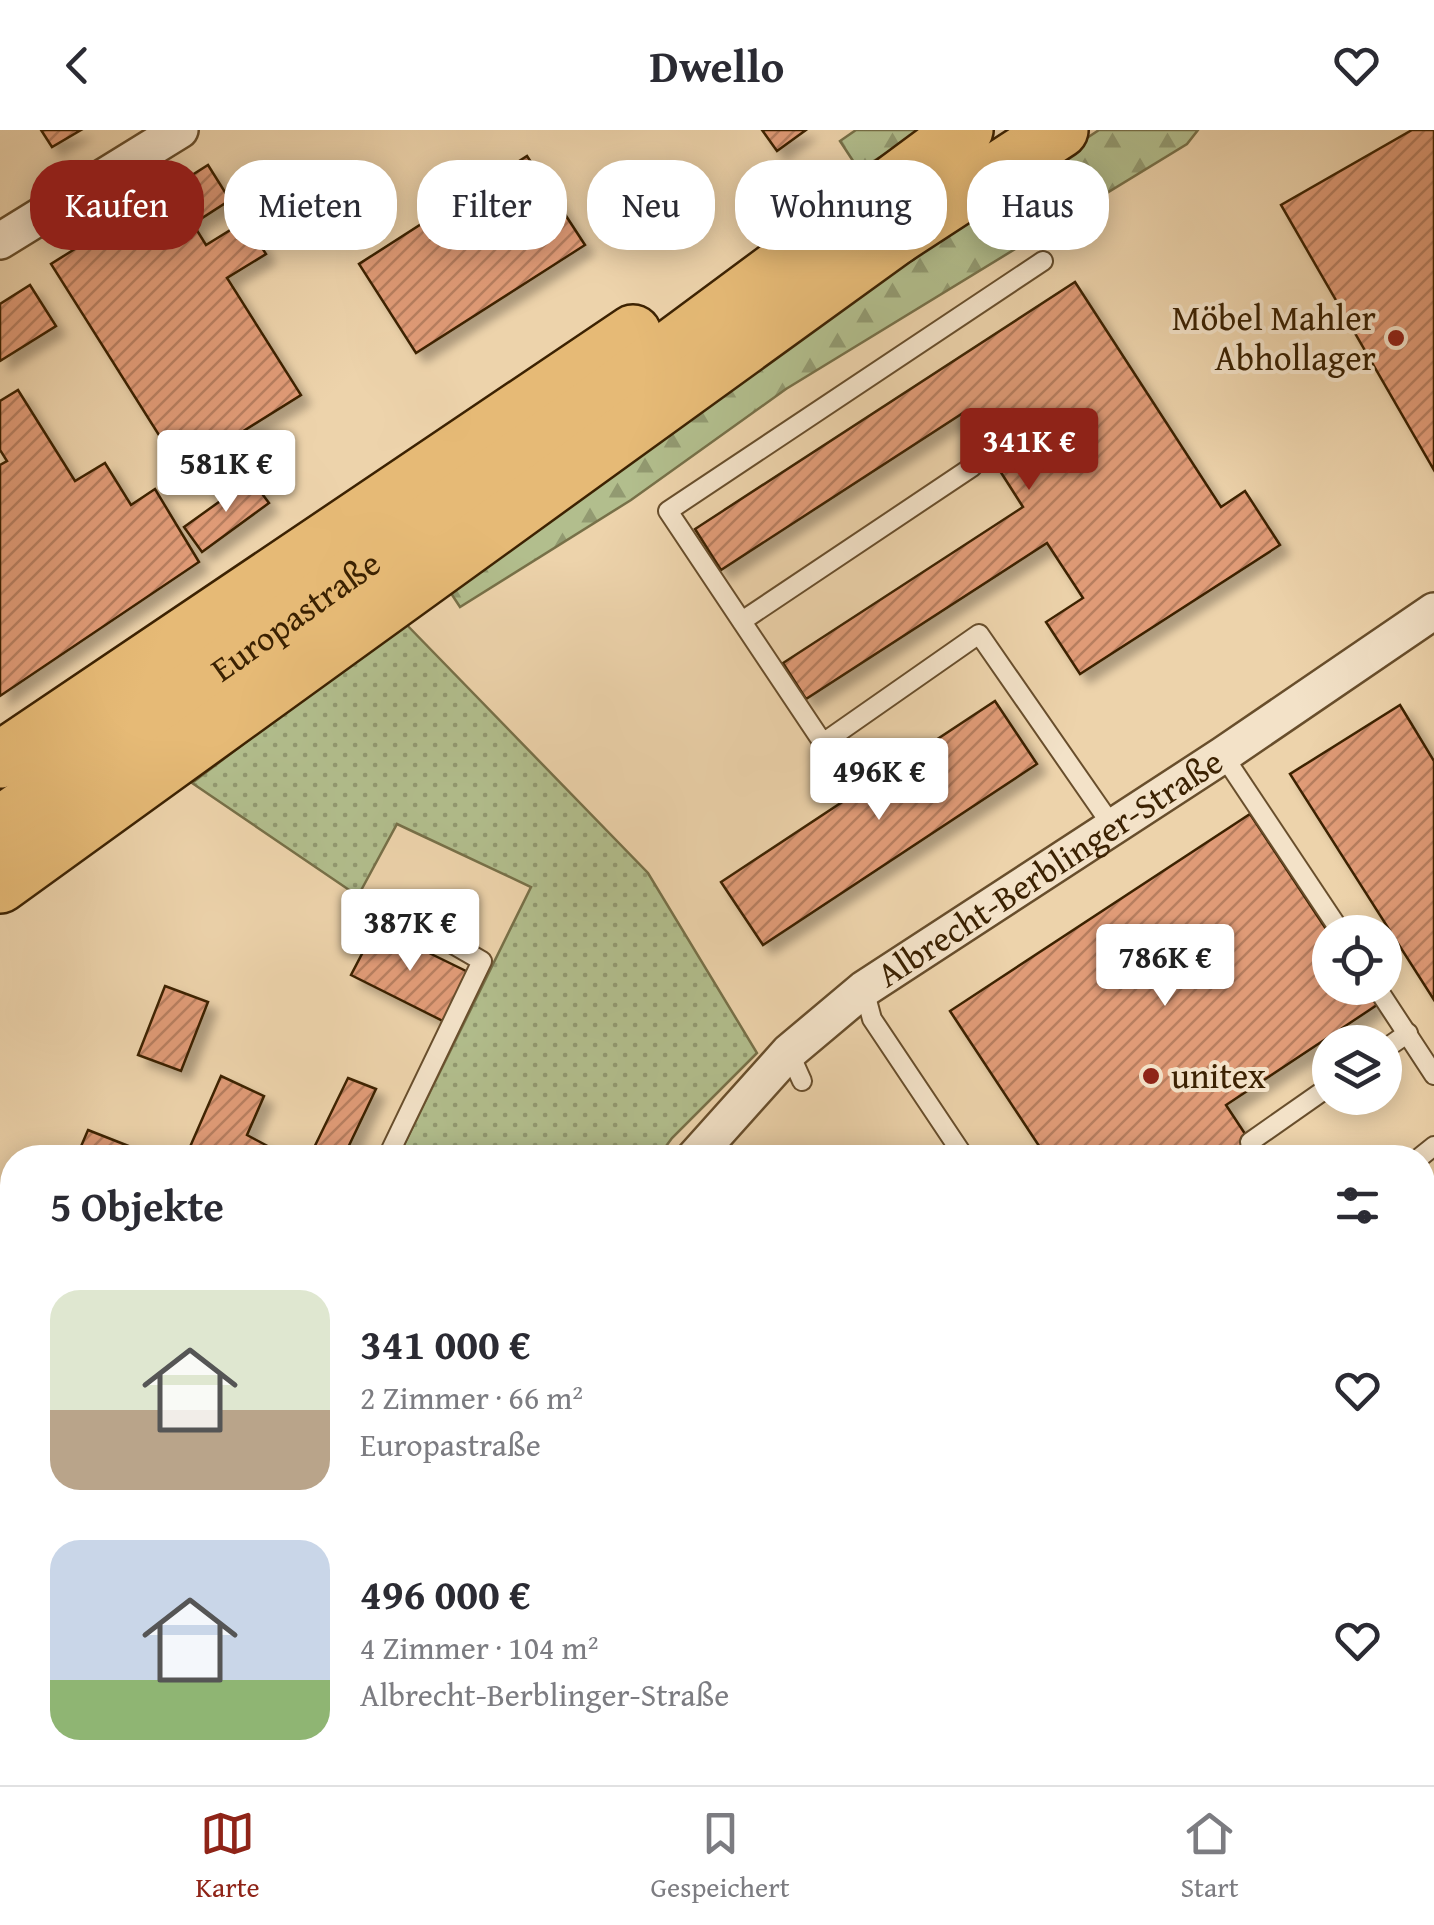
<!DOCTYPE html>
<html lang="de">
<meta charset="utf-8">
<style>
body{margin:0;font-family:"Gentium Book Plus",serif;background:#f2f2f3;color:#2b2b33;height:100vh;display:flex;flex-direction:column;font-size:38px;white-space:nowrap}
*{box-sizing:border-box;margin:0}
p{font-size:32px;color:#7c7c81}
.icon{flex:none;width:55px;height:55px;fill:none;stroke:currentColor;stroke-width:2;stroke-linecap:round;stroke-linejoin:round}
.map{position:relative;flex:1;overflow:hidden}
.side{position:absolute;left:0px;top:1015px;width:1435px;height:640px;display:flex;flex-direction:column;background:#fff;border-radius:40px 40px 0 0;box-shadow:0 5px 25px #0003}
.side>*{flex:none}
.hud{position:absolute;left:30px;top:30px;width:1375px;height:90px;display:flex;gap:20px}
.fabs{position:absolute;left:1312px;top:785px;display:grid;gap:20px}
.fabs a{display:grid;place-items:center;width:90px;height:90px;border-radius:50%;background:#fff;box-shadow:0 5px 25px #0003;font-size:50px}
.price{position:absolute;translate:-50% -85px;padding:0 22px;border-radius:10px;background:#fff;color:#222;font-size:32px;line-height:65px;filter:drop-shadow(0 2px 5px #0008)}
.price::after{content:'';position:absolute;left:50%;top:60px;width:30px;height:22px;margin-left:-15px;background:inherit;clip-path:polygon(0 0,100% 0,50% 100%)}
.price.selected{background:#8f2418;color:#fff}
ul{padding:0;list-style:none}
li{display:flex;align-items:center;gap:30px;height:250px;padding:0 50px}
li span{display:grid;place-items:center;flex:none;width:280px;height:200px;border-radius:30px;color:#555}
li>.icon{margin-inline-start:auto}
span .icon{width:120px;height:120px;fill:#fffc;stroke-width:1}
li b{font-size:42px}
h2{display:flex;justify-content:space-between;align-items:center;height:120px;padding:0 50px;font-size:42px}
.tag{padding:0 35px;border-radius:40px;background:#fff;box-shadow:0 5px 25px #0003;font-size:35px;line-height:90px}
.tag.selected{background:#8f2418;color:#fff}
header{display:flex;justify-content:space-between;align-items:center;height:130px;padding:0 50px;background:#fff;font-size:45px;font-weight:800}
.menu{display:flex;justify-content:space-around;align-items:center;height:140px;border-top:2px solid #e1e1e2;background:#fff;font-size:28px;color:#7c7c81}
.menu a{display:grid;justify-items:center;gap:5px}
.menu .selected{color:#8f2418}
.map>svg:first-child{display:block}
.grass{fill:url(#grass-dots);stroke:#777048;stroke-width:2.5}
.forest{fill:url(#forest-firs);stroke:#777048;stroke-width:2.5}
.building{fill:url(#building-hatch);stroke:#3c2202;stroke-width:2.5;filter:url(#shadow)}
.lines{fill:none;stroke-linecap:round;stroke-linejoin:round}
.service-casing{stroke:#684e2c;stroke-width:22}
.minor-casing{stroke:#684e2c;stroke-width:40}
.secondary-casing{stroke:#3c2202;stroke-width:55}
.trunk-casing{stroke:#3c2202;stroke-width:60}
.service{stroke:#f3e2c8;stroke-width:18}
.minor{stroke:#f3e2c8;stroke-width:35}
.secondary{stroke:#f3e2c8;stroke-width:50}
.trunk{stroke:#e6ba76;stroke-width:55}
.poi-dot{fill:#8f2418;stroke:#f3e2c8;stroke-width:4}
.labels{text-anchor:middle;stroke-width:8;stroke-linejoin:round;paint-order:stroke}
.poi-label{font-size:35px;fill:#3c2202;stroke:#f3e2c8;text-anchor:end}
.street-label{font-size:35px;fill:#3c2202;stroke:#f3e2c8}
</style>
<header><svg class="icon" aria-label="back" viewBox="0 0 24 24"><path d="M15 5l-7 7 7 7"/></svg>Dwello<svg class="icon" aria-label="heart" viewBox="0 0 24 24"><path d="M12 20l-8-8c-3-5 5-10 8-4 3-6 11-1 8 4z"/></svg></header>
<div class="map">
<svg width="1434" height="1655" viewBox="0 0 1434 1655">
<defs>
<pattern id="grass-dots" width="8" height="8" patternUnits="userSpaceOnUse" patternTransform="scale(2.5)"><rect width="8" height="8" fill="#b2be8d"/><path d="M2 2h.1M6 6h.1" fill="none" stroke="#929a71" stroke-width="1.8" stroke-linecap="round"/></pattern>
<pattern id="forest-firs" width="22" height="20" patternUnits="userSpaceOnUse" patternTransform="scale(2.5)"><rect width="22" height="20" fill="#b2be8d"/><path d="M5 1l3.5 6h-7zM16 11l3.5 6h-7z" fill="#929a71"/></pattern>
<pattern id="building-hatch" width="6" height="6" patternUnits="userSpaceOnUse" patternTransform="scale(2.5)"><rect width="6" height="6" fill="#e09b77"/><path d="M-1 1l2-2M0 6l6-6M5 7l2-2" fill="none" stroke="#b77e5f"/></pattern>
<filter id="shadow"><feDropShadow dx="9" dy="9" stdDeviation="5" flood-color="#0004"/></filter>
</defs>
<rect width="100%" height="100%" fill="#edd3ab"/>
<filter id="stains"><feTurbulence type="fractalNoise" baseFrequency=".002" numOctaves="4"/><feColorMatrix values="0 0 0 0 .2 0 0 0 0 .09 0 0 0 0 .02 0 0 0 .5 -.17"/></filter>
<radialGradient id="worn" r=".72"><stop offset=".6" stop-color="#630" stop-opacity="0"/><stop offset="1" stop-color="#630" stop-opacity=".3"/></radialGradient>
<path class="grass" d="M 404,492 L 648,743 L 757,923 L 672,1008 L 658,1027 L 398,1027 L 531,757 L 397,694 L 358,766 L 192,653 Z"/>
<g class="forest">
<path d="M 856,0 L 924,0 L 859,40 L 840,11 Z"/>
<path d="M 1099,0 L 1198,0 L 1187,14 L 786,259 L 631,370 L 460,477 L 443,451 L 784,209 Z"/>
</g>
<g class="building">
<path d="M 41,0 L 81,0 L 52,17 Z"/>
<path d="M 762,0 L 806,0 L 777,21 Z"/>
<path d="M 1412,0 L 1434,0 L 1434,340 L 1281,75 Z"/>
<path d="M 527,26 L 585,115 L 416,223 L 359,134 Z"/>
<path d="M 208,35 L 230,70 L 193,94 L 206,115 L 245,91 L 266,124 L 227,148 L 301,265 L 181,340 L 51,134 Z"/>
<path d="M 1075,152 L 1221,377 L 1245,361 L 1280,415 L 1080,544 L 1046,492 L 1083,468 L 1047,413 L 806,569 L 783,533 L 1023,377 L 963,283 L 721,440 L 695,399 Z"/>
<path d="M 30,155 L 56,196 L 0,231 L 0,174 Z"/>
<path d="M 18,260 L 75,351 L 105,333 L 131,375 L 155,359 L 199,432 L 0,566 L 0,335 L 7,331 L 0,320 L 0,271 Z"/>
<path d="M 251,349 L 269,373 L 202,422 L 184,397 Z"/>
<path d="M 995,571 L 1037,634 L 763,815 L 721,752 Z"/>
<path d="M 1400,575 L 1434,631 L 1434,870 L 1290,644 Z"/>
<path d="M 1250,684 L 1330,805 L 1330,858 L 1365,858 L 1377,875 L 1226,975 L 1261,1028 L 1047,1028 L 950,881 Z"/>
<path d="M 376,797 L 468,842 L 443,891 L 351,845 Z"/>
<path d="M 165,856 L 208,872 L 181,941 L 138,925 Z"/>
<path d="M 221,946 L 264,966 L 247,1005 L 290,1028 L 186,1026 Z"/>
<path d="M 348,948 L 376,959 L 343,1028 L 309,1028 Z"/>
<path d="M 88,1000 L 159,1028 L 76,1028 Z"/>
<path d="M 0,1108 L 12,1112 L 12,1155 L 0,1190 Z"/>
<path d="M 1434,1158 L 1434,1243 L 1422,1238 L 1422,1184 Z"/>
<path d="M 12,1199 L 12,1244 L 0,1239 Z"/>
<path d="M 12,1428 L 12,1473 L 0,1468 L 0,1460 Z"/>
<path d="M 1434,1582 L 1434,1655 L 1402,1655 L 1407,1642 L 1422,1642 L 1422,1608 Z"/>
<path d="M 0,1619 L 12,1624 L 12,1642 L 49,1642 L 61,1655 L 0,1655 Z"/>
<path d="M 134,1642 L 170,1642 L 165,1655 Z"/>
<path d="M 400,1642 L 452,1642 L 446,1655 L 394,1655 Z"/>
<path d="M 452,1642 L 476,1642 L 497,1652 L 495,1655 L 446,1655 Z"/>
<path d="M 555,1642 L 623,1642 L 618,1655 L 583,1655 Z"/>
<path d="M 697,1642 L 752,1642 L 746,1655 L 691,1655 Z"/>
<path d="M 1194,1642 L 1281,1642 L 1275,1655 L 1222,1655 Z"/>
</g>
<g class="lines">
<g class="service-casing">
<g id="service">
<path d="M 1043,131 L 668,381 L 823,613 L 979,504 L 1113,697"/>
<path d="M 742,491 L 972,337"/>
<path d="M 1223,625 L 1341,802"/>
<path d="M 1377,858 L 1434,945"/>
<path d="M 864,859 L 872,889 L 965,1028"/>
<path d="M 1385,919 L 1408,903"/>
<path d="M 789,922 L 802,951"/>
<path d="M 1250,1012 L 1330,956"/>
<path d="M 387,1028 L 482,831 L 413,791"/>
<path d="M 1419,1028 L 1434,1016"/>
<path d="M 1161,1655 L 1166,1642"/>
<path d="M 1292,1655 L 1297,1642"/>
</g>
</g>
<g class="minor-casing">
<g id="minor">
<path d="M 0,111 L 180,0"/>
<path id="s1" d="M 694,1028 L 789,922 L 864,859 L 1223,625 L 1434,481"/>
<path d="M 262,1655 L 273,1642"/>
<path d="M 803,1655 L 807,1642"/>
</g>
</g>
<g class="secondary-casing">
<g id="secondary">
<path d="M 0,1280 L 12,1285"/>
<path d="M 919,1642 L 950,1655"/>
</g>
</g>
<g class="trunk-casing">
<g id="trunk">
<path d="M 867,123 L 897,106 L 1060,0"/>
<path d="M 0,630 L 633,203"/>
<path id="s2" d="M 0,695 L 590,278 L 965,0"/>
<path d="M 0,755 L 897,106"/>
</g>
</g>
<use href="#service" class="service"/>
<use href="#minor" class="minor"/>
<use href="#secondary" class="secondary"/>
<use href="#trunk" class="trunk"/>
</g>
<g class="poi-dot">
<circle cx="1396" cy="208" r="10"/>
<circle cx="1151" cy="946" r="10"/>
</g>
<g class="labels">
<g class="poi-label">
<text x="1376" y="200">Möbel Mahler<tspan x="1376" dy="40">Abhollager</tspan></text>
<text x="1171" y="958" text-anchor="start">unitex</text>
</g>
<g class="street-label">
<text dy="12" stroke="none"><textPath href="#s2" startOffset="362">Europastraße</textPath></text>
<text dy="12" stroke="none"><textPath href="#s1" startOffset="462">Albrecht-Berblinger-Straße</textPath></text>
</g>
</g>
<rect width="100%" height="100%" filter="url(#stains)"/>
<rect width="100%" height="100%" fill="url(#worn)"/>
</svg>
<div class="fabs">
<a><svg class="icon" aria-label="locate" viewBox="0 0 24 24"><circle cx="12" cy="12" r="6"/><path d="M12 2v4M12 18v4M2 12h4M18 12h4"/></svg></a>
<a><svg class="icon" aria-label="layers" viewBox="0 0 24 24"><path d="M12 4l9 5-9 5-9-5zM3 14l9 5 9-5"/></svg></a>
</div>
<b class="price selected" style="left:1029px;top:363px">341K €</b>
<b class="price" style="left:226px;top:385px">581K €</b>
<b class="price" style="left:879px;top:693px">496K €</b>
<b class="price" style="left:410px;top:844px">387K €</b>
<b class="price" style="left:1165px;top:879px">786K €</b>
<div class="hud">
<a class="tag selected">Kaufen</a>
<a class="tag">Mieten</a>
<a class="tag">Filter</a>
<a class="tag">Neu</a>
<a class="tag">Wohnung</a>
<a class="tag">Haus</a>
</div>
<section class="side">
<h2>5 Objekte<svg class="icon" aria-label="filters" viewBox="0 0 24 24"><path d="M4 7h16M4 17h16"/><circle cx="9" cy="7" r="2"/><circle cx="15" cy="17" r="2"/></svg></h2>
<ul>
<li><span style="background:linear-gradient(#dfe7d0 60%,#b9a48a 0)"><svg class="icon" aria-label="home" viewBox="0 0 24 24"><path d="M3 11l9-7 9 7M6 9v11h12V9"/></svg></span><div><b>341 000 €</b><p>2 Zimmer · 66 m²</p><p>Europastraße</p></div><svg class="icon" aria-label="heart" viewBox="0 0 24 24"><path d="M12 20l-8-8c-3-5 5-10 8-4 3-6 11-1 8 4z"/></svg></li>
<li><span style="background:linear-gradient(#c9d6e8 70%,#8fb573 0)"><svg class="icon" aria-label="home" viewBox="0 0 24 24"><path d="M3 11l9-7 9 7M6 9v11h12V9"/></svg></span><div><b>496 000 €</b><p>4 Zimmer · 104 m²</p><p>Albrecht-Berblinger-Straße</p></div><svg class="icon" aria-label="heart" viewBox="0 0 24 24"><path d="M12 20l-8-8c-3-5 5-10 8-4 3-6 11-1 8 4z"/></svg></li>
</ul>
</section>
</div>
<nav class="menu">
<a class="selected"><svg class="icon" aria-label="map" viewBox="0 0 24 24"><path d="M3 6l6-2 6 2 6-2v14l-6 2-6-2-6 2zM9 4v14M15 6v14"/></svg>Karte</a>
<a><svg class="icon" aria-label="saved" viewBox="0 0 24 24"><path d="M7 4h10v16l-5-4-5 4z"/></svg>Gespeichert</a>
<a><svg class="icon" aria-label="home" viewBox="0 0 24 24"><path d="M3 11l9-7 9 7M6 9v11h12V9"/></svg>Start</a>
</nav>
